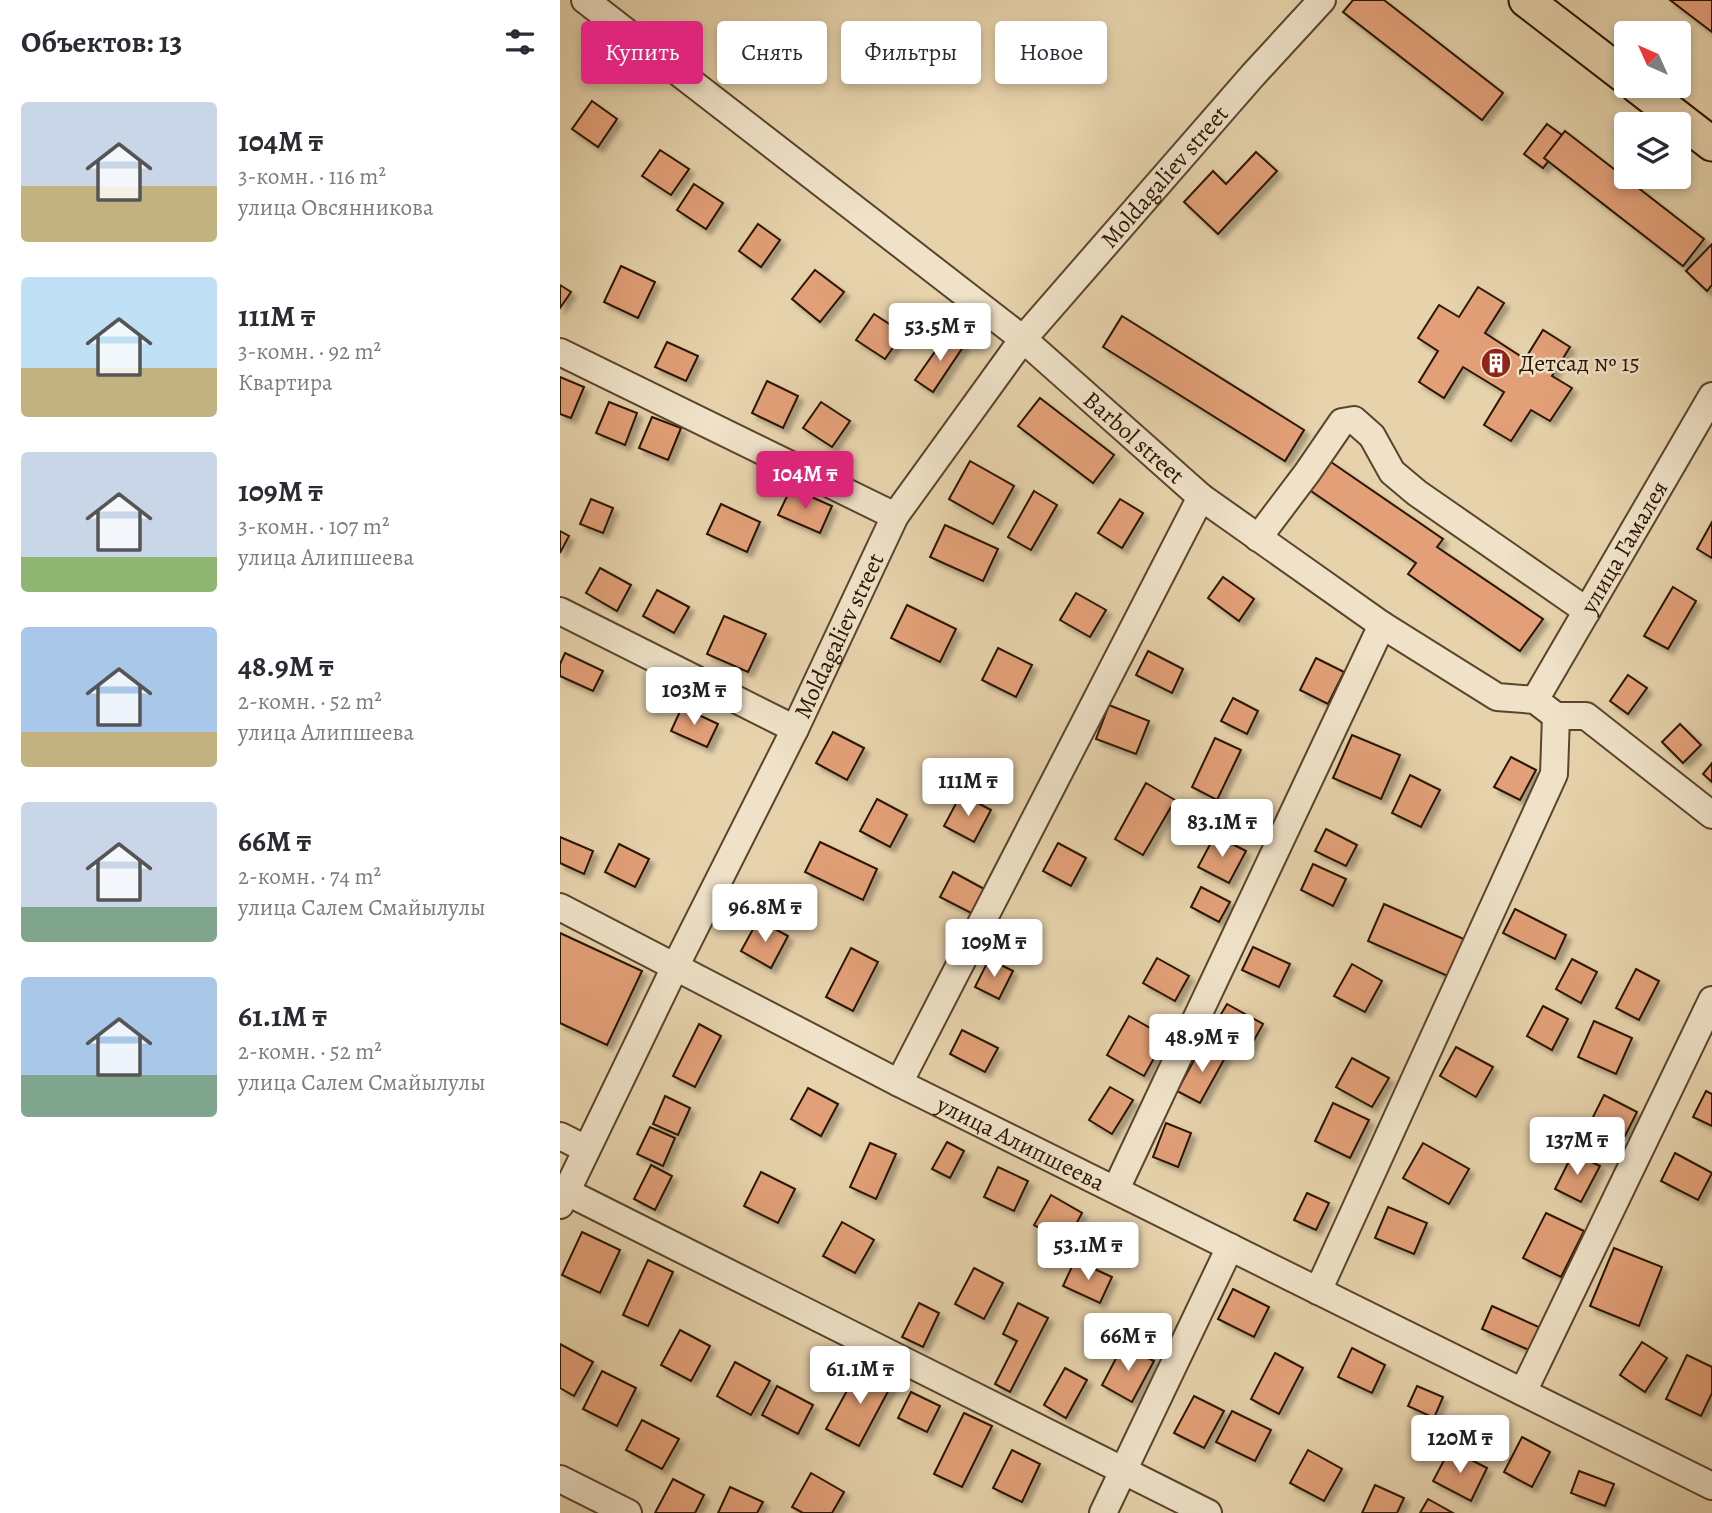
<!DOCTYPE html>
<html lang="ru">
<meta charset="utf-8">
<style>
body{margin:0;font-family:Alegreya,serif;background:#f7f7f7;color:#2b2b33;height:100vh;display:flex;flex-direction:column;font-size:26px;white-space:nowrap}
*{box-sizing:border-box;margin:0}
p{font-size:23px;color:#7c7c81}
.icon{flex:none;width:38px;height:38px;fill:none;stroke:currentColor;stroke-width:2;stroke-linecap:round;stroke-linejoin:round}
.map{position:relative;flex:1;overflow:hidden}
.sheet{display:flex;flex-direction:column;background:#fff;width:560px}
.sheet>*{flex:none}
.banner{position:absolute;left:21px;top:21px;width:665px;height:63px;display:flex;gap:14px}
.needle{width:46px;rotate:315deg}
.controls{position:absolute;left:1054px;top:21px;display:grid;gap:14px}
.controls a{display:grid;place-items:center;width:77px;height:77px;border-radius:7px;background:#fff;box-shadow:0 4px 10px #0003;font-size:35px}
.price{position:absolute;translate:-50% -60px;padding:0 16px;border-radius:7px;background:#fff;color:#222;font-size:23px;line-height:46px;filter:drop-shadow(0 2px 4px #0008)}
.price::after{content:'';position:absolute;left:50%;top:42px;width:21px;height:16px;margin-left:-10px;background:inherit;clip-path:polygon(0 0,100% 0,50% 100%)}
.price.selected{background:#db2777;color:#fff}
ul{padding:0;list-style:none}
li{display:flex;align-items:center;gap:21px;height:175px;padding:0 21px}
li span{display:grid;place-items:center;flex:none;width:196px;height:140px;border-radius:7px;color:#555}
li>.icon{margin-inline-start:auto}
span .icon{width:84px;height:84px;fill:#fffc;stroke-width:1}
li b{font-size:30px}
h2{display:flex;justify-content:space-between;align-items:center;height:84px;padding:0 21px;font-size:30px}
.chip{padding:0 24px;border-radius:7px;background:#fff;box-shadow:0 4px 10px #0003;font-size:24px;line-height:63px}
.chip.selected{background:#db2777;color:#fff}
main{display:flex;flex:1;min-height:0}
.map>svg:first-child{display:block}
.building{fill:#e3a078;stroke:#2a1402;stroke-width:2;filter:url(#shadow)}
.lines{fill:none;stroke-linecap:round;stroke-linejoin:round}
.minor-casing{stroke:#59442c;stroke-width:30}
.major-casing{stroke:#2a1402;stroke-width:37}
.minor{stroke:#efe2c8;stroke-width:26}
.major{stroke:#e6d2ab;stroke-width:33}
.labels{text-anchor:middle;stroke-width:5;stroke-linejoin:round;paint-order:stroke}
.street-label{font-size:24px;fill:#2a1402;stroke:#efe2c8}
.poi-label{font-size:24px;fill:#2a1402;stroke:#efe2c8;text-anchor:start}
</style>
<main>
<section class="sheet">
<h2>Объектов: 13<svg class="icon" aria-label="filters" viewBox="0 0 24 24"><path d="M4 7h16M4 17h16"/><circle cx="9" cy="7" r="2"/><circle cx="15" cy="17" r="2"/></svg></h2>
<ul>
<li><span style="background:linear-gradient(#c9d6e8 60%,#c2b280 0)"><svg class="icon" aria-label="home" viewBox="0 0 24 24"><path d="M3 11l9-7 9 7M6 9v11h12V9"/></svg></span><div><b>104M ₸</b><p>3-комн. · 116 m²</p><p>улица Овсянникова</p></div></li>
<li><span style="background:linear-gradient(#bfe0f5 65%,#c2b280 0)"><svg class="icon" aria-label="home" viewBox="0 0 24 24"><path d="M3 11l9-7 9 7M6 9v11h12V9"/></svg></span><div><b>111M ₸</b><p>3-комн. · 92 m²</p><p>Квартира</p></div></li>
<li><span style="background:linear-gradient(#c9d6e8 75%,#8fb573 0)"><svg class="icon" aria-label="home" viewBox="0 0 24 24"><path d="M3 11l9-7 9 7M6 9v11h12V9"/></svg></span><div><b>109M ₸</b><p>3-комн. · 107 m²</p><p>улица Алипшеева</p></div></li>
<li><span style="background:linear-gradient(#a9c7e8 75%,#c2b280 0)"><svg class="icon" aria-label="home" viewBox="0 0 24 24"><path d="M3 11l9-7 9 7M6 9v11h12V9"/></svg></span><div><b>48.9M ₸</b><p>2-комн. · 52 m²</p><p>улица Алипшеева</p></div></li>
<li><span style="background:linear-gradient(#c9d6e8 75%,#7fa58c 0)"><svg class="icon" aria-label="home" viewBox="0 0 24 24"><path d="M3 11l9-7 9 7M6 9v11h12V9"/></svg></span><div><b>66M ₸</b><p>2-комн. · 74 m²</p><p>улица Салем Смайылулы</p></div></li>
<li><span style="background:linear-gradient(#a9c7e8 70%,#7fa58c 0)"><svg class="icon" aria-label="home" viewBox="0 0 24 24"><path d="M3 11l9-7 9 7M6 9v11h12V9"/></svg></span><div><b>61.1M ₸</b><p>2-комн. · 52 m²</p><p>улица Салем Смайылулы</p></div></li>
</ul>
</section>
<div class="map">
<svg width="1152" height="1513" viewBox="0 0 1152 1513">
<defs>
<filter id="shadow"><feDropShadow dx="5" dy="5" stdDeviation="2" flood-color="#0004"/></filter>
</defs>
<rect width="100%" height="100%" fill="#e6d2ab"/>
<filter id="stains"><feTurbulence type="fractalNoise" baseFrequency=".00286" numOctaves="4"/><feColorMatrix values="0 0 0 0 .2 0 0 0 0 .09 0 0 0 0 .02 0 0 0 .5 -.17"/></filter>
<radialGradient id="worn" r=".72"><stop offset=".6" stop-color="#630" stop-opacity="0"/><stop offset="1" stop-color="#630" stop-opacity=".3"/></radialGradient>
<g class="building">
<path d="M 793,0 L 824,0 L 943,93 L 922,120 L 783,12 Z"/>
<path d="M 1110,0 L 1152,0 L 1152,32 Z"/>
<path d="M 32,101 L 57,119 L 38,147 L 12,129 Z"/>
<path d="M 987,124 L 1006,138 L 983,168 L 964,154 Z"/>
<path d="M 1005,131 L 1144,239 L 1123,266 L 984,158 Z"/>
<path d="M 100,150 L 129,169 L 111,195 L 82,176 Z"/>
<path d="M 696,152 L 717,171 L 658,234 L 624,202 L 653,171 L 666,184 Z"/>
<path d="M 134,184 L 163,203 L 146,229 L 117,210 Z"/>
<path d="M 198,224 L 220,240 L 201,267 L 179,251 Z"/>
<path d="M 1152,244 L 1152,285 L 1147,291 L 1126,271 Z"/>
<path d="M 61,266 L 95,282 L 78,318 L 44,302 Z"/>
<path d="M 255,270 L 284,292 L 260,322 L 232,299 Z"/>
<path d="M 0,285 L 11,292 L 0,308 Z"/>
<path d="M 918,287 L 944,303 L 925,333 L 965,359 L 983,330 L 1010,347 L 992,376 L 1012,388 L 990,421 L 971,410 L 951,441 L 924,425 L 944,392 L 903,367 L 884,398 L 859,382 L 878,351 L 858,338 L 879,305 L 899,317 Z"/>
<path d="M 314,314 L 343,333 L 325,359 L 296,340 Z"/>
<path d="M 562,316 L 744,430 L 725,461 L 543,347 Z"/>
<path d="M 388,333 L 405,344 L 373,392 L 355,380 Z"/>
<path d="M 107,342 L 138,356 L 126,381 L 95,367 Z"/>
<path d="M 0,377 L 24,387 L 11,418 L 0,414 Z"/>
<path d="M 207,381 L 238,396 L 223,428 L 192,413 Z"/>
<path d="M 480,398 L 554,455 L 533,483 L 458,426 Z"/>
<path d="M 49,402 L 77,413 L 65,445 L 36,433 Z"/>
<path d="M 261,402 L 290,421 L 272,447 L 243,428 Z"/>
<path d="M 92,417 L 121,428 L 108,460 L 79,448 Z"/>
<path d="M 768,460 L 883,539 L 877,547 L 983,619 L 960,651 L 848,574 L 856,563 L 748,489 Z"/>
<path d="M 410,461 L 454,486 L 433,524 L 389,499 Z"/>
<path d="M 231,488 L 272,506 L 260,533 L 218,515 Z"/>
<path d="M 474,491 L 497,505 L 471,550 L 448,537 Z"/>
<path d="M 31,499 L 53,508 L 43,533 L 20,524 Z"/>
<path d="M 560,499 L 583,513 L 562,548 L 538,533 Z"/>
<path d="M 161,504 L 200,522 L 187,552 L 147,534 Z"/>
<path d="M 1152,522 L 1152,558 L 1137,549 Z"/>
<path d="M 385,525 L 438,549 L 423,581 L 370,557 Z"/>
<path d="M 0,531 L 9,536 L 0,553 Z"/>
<path d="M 40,568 L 71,585 L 57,611 L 26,593 Z"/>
<path d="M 663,577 L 694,599 L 679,621 L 648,598 Z"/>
<path d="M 1113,587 L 1136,601 L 1108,649 L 1084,636 Z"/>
<path d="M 97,590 L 129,607 L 114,633 L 83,616 Z"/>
<path d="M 516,593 L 546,610 L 530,637 L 500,620 Z"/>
<path d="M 347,605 L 396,629 L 380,662 L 331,638 Z"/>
<path d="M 164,616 L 206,634 L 188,672 L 147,654 Z"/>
<path d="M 438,648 L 472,665 L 456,697 L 422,680 Z"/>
<path d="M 588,651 L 623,669 L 612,693 L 576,675 Z"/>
<path d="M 5,653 L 43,671 L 33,691 L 0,676 L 0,664 Z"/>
<path d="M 756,658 L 784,672 L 768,704 L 740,690 Z"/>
<path d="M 1068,675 L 1087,688 L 1068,714 L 1050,701 Z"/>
<path d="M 673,698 L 698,711 L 687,734 L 661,721 Z"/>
<path d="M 549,705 L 589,721 L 576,754 L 536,739 Z"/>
<path d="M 122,707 L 158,724 L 147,747 L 111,731 Z"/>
<path d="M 1120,724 L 1141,745 L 1123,763 L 1102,742 Z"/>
<path d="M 273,732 L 304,748 L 287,780 L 256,763 Z"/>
<path d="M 792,735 L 840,755 L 821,799 L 773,778 Z"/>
<path d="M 655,738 L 681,750 L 657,800 L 632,787 Z"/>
<path d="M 951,757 L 976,770 L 960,800 L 934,787 Z"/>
<path d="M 1152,763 L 1152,782 L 1143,774 Z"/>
<path d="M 850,775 L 880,790 L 861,827 L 832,813 Z"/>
<path d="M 586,783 L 615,800 L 583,855 L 555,839 Z"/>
<path d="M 401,794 L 431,810 L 414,842 L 384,826 Z"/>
<path d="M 317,799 L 347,815 L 330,847 L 300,831 Z"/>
<path d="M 766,829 L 797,845 L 786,866 L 755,851 Z"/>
<path d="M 655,835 L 686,851 L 669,883 L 638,867 Z"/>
<path d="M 0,837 L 33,851 L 24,874 L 0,863 Z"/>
<path d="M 260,842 L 317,869 L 303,900 L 245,872 Z"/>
<path d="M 498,843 L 526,858 L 511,886 L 483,871 Z"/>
<path d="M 59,844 L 89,859 L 75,887 L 45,872 Z"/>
<path d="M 753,864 L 786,879 L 773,906 L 741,890 Z"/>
<path d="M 393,872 L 426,890 L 413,914 L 380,897 Z"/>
<path d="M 641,887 L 670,902 L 659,922 L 631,907 Z"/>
<path d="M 824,904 L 906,940 L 890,977 L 808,941 Z"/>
<path d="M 955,909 L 1006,935 L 995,959 L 943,933 Z"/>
<path d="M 198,920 L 228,936 L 211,968 L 181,951 Z"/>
<path d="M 0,933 L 82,971 L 47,1045 L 0,1023 Z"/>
<path d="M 693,947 L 730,964 L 719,987 L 682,970 Z"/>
<path d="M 291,948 L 318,962 L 293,1011 L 266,997 Z"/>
<path d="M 597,958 L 629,976 L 615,1001 L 583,983 Z"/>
<path d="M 429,959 L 453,971 L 439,999 L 415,987 Z"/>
<path d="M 1012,959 L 1037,972 L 1021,1003 L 996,989 Z"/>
<path d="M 792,964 L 822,981 L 805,1012 L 774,996 Z"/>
<path d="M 1076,969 L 1099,981 L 1079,1020 L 1056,1008 Z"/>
<path d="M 667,1004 L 703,1024 L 687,1053 L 650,1033 Z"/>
<path d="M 983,1006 L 1008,1019 L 992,1050 L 967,1036 Z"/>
<path d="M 569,1016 L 606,1037 L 584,1076 L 547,1055 Z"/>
<path d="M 1034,1021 L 1072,1038 L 1056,1074 L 1018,1057 Z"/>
<path d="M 139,1024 L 161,1036 L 135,1087 L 113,1076 Z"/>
<path d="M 402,1030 L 438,1048 L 425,1072 L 390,1054 Z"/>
<path d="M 643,1044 L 666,1056 L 640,1103 L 617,1091 Z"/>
<path d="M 896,1047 L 933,1067 L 916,1097 L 880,1076 Z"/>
<path d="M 792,1058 L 829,1078 L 812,1107 L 776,1087 Z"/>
<path d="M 550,1087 L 573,1100 L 552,1134 L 529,1120 Z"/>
<path d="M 248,1088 L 278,1104 L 261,1136 L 231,1119 Z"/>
<path d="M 1146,1091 L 1152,1094 L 1152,1126 L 1133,1117 Z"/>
<path d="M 1044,1095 L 1077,1112 L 1065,1136 L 1032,1119 Z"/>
<path d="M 105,1096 L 130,1108 L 118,1135 L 93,1124 Z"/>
<path d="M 773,1103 L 809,1120 L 790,1158 L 755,1141 Z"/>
<path d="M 606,1123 L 631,1133 L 618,1167 L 593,1157 Z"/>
<path d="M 90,1127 L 115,1138 L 103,1166 L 77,1154 Z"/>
<path d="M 387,1142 L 404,1151 L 390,1178 L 372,1169 Z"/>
<path d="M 310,1143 L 336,1154 L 316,1199 L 290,1187 Z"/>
<path d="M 863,1143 L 909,1169 L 889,1204 L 843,1178 Z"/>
<path d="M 1013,1153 L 1040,1166 L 1021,1202 L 995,1189 Z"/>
<path d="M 1115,1153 L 1152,1173 L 1138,1200 L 1101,1181 Z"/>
<path d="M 91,1165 L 112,1176 L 95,1210 L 74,1199 Z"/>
<path d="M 438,1167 L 468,1181 L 454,1211 L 424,1197 Z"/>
<path d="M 201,1172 L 235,1189 L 218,1223 L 184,1206 Z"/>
<path d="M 747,1193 L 769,1203 L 756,1230 L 734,1220 Z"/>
<path d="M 491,1195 L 522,1213 L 506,1243 L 474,1225 Z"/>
<path d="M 828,1207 L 867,1223 L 854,1254 L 815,1238 Z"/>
<path d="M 986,1213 L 1024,1231 L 1001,1277 L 963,1258 Z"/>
<path d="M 282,1222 L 314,1240 L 295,1273 L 263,1256 Z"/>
<path d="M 22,1232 L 60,1250 L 40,1293 L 2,1275 Z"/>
<path d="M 1054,1248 L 1102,1267 L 1079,1326 L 1030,1306 Z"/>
<path d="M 88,1260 L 113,1272 L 88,1326 L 63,1315 Z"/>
<path d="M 515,1260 L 552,1277 L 540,1303 L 503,1286 Z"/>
<path d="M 414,1268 L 443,1283 L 424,1319 L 395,1304 Z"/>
<path d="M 673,1289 L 709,1307 L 694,1337 L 658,1319 Z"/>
<path d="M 359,1303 L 379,1313 L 363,1347 L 342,1337 Z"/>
<path d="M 458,1303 L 488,1318 L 450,1392 L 435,1384 L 457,1341 L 443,1334 Z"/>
<path d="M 932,1306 L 981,1328 L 971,1351 L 922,1329 Z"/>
<path d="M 120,1330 L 150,1346 L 131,1381 L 101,1365 Z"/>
<path d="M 1082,1342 L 1107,1358 L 1085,1392 L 1060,1375 Z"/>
<path d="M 0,1344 L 33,1362 L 14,1396 L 0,1388 Z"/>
<path d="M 563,1345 L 594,1361 L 572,1402 L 542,1385 Z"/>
<path d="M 792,1348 L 825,1365 L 812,1393 L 778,1377 Z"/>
<path d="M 715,1353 L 743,1368 L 719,1414 L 691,1399 Z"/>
<path d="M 1127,1355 L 1152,1367 L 1152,1393 L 1141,1416 L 1106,1399 Z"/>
<path d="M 175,1362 L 210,1381 L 191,1415 L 157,1396 Z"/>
<path d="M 301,1365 L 333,1382 L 299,1446 L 266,1429 Z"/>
<path d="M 505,1368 L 527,1380 L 506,1418 L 484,1405 Z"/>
<path d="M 42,1371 L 76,1388 L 57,1426 L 23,1409 Z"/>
<path d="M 217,1386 L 253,1405 L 238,1434 L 202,1415 Z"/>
<path d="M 857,1386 L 883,1397 L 874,1418 L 848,1406 Z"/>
<path d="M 351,1392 L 380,1406 L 367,1432 L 338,1418 Z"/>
<path d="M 634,1396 L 664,1411 L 644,1448 L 614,1433 Z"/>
<path d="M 672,1411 L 711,1430 L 695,1461 L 656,1442 Z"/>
<path d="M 404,1413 L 432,1426 L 402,1487 L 374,1474 Z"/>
<path d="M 82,1420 L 119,1439 L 102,1469 L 66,1450 Z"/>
<path d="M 962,1437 L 990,1452 L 972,1487 L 944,1472 Z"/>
<path d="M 890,1449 L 927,1468 L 911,1501 L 873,1481 Z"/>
<path d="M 452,1450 L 480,1464 L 462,1502 L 433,1488 Z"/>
<path d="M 748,1450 L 782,1469 L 764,1501 L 730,1483 Z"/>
<path d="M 1019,1471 L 1054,1484 L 1045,1506 L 1011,1493 Z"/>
<path d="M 251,1473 L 284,1492 L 272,1513 L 243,1513 L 232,1507 Z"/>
<path d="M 113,1479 L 144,1495 L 135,1513 L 95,1513 Z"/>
<path d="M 815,1485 L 844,1498 L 837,1513 L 802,1513 Z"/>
<path d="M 170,1487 L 203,1502 L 197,1513 L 158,1513 Z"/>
<path d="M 868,1499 L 893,1513 L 860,1513 Z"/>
</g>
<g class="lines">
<g class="minor-casing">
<g id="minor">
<path id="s1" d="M 25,0 L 463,339 L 641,497 L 822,625 L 937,697 L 975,700 L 996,716 L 1026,716 L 1152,815"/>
<path d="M 0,352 L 335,516"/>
<path d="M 698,538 L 747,473 L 782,422 L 794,420 L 812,436 L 832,472 L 857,493 L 1027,611"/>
<path d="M 0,611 L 235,729"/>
<path id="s2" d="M 975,700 L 1152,396"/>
<path id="s3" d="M 0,907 L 339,1083 L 1152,1486"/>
<path d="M 339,1083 L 641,497"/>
<path d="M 0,1136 L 26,1149"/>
<path d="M 556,1189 L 822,625"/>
<path d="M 7,1192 L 648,1513"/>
<path id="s4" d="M 0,1205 L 115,967 L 235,729 L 335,516 L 463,339 L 693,75 L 762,0"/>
<path d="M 758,1291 L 994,774 L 996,716"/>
<path d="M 963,1392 L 1152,1000"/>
<path d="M 0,1479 L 68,1513"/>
<path d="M 543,1513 L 670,1247"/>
</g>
</g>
<g class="major-casing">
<g id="major">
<path d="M 966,0 L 1066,77"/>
<path d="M 1077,86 L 1152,144"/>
</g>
</g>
<use href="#minor" class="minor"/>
<use href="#major" class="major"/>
</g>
<defs>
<g id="building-disc" transform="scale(1.575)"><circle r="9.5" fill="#8f2418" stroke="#efe2c8"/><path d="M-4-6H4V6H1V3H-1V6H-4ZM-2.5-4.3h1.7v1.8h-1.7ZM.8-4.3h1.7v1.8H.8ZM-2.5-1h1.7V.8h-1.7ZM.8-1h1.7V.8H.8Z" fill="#fff"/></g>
</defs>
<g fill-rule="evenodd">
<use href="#building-disc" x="936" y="363"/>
</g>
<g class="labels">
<g class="street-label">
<text dy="8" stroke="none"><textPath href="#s4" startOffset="1200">Moldagaliev street</textPath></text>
<text dy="8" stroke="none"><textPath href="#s1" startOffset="702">Barbol street</textPath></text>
<text dy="8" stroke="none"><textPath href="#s2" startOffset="177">улица Гамалея</textPath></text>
<text dy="8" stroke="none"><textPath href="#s4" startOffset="634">Moldagaliev street</textPath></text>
<text dy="8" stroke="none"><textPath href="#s3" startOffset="518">улица Алипшеева</textPath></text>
</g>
<g class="poi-label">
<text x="959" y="371">Детсад № 15</text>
</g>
</g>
<rect width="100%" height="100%" filter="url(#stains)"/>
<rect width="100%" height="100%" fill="url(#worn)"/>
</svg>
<div class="controls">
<a><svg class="needle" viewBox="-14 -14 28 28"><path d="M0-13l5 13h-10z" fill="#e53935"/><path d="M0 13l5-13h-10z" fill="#7c7c81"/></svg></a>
<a><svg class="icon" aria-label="layers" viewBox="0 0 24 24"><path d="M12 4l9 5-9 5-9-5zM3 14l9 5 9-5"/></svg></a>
</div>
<b class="price" style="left:380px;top:363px">53.5M ₸</b>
<b class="price selected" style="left:245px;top:511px">104M ₸</b>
<b class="price" style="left:134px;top:727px">103M ₸</b>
<b class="price" style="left:408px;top:818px">111M ₸</b>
<b class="price" style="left:662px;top:859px">83.1M ₸</b>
<b class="price" style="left:205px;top:944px">96.8M ₸</b>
<b class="price" style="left:434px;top:979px">109M ₸</b>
<b class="price" style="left:642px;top:1074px">48.9M ₸</b>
<b class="price" style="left:1017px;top:1177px">137M ₸</b>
<b class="price" style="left:528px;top:1282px">53.1M ₸</b>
<b class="price" style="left:568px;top:1373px">66M ₸</b>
<b class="price" style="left:300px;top:1406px">61.1M ₸</b>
<b class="price" style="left:900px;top:1475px">120M ₸</b>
<div class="banner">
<a class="chip selected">Купить</a>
<a class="chip">Снять</a>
<a class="chip">Фильтры</a>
<a class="chip">Новое</a>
</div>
</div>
</main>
